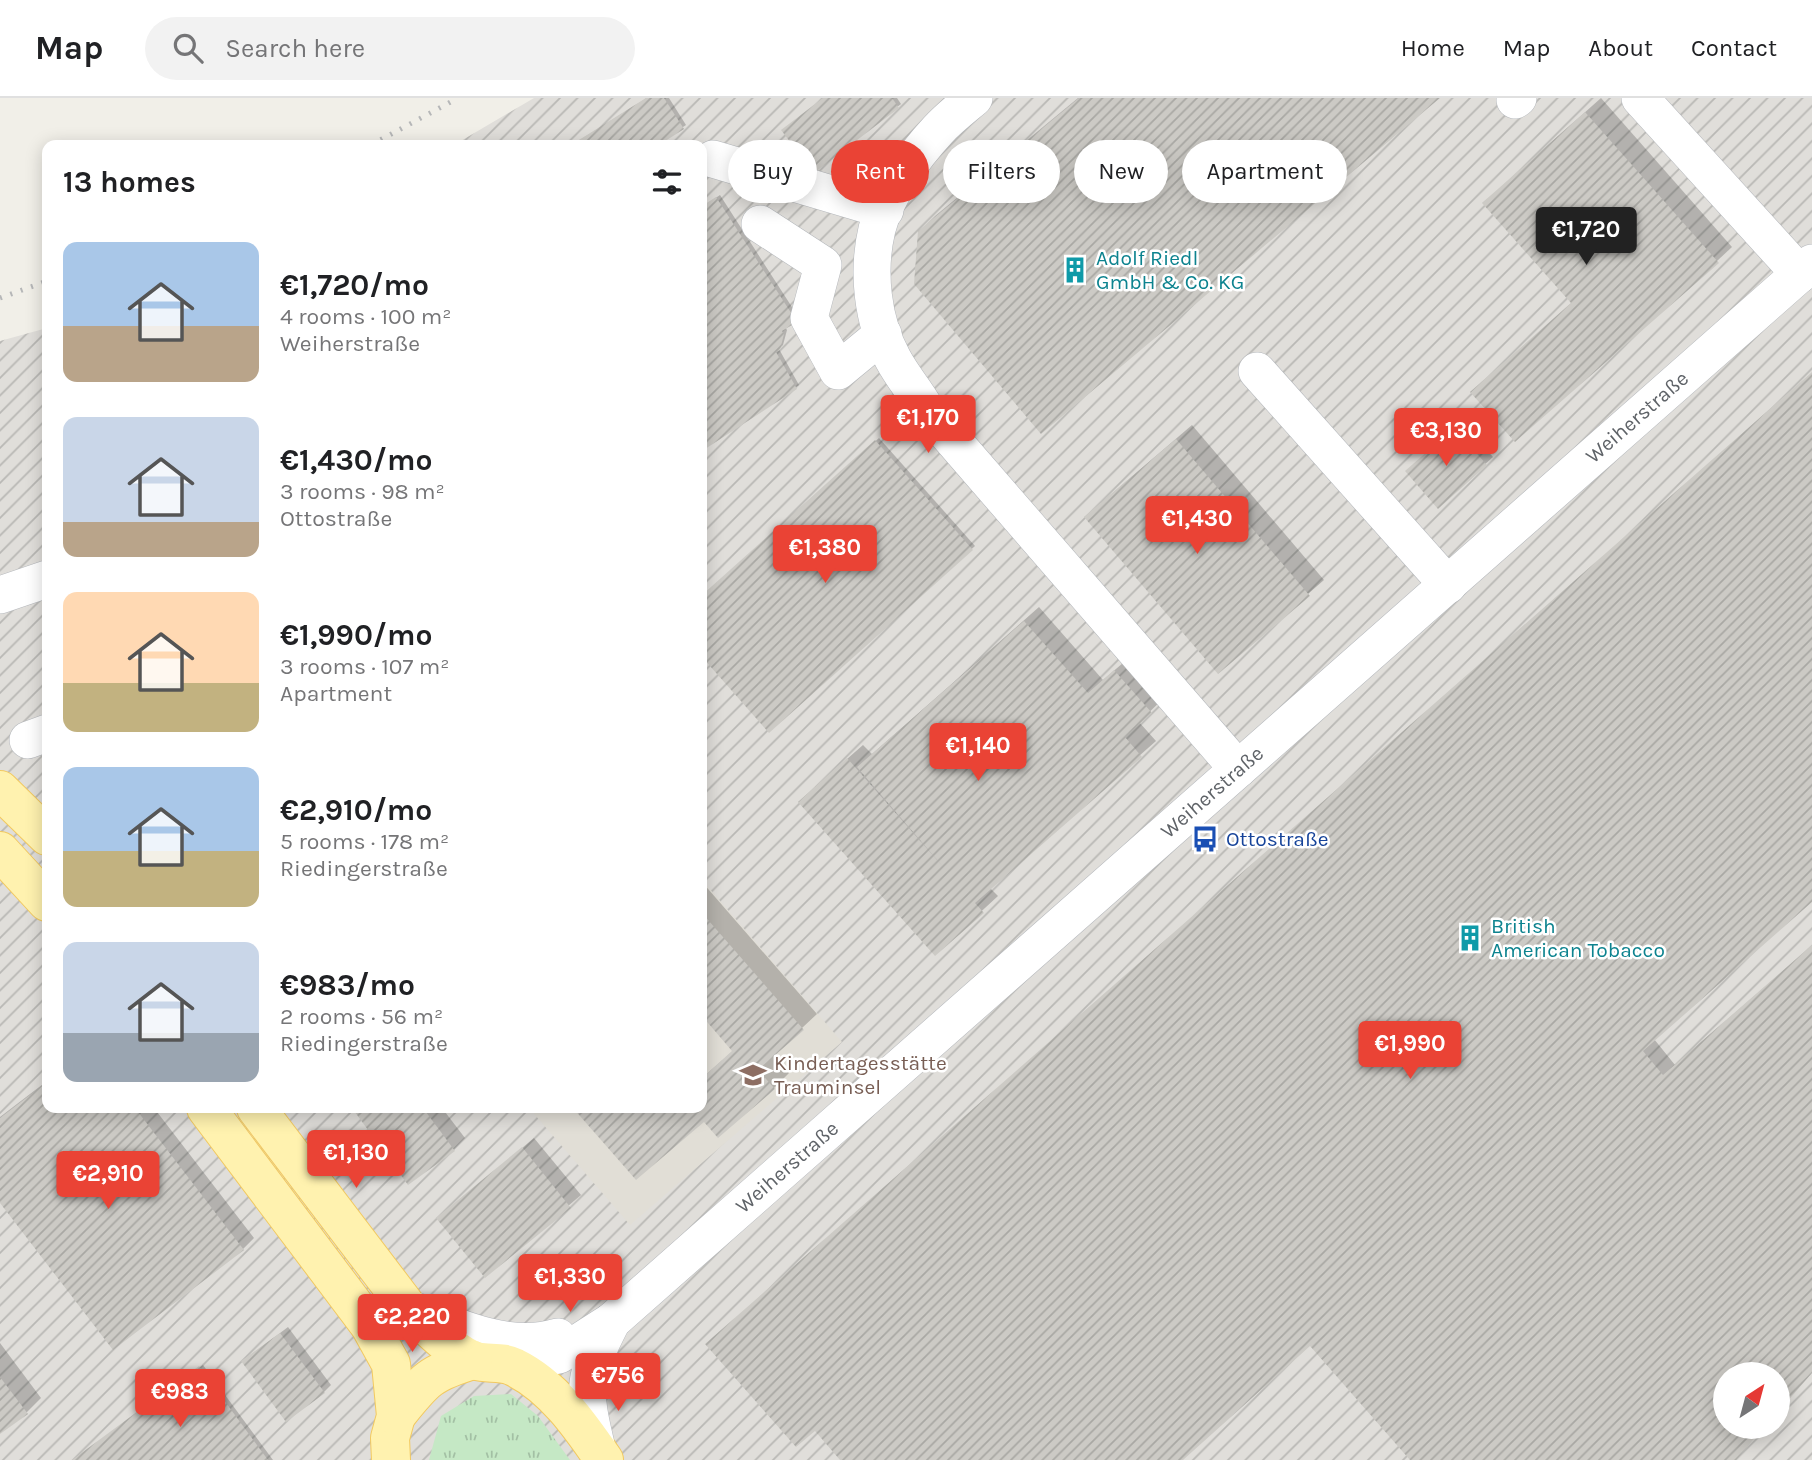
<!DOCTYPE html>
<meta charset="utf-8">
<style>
body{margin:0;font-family:Karla,sans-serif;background:#f2f2f2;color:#202124;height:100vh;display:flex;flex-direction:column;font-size:26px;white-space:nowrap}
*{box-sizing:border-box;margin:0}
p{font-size:23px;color:#757577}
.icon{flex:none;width:38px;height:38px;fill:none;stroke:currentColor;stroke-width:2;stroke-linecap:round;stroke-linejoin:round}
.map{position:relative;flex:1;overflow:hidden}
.details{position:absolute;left:42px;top:42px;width:665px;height:973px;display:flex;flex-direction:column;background:#fff;border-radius:14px;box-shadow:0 4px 18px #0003}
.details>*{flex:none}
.hud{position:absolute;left:728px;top:42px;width:665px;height:63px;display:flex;gap:14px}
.needle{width:46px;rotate:36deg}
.tools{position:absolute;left:1713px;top:1264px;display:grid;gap:14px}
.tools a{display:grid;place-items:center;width:77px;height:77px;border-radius:50%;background:#fff;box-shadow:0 4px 18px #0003;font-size:35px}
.price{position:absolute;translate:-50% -60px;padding:0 16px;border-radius:7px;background:#ea4335;color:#fff;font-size:23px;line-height:46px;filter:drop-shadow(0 2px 4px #0008)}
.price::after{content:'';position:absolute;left:50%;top:42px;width:21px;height:16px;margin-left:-10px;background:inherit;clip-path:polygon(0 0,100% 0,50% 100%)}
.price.active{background:#222;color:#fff}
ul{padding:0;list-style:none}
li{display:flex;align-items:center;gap:21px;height:175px;padding:0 21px}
li span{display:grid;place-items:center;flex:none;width:196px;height:140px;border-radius:14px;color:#555}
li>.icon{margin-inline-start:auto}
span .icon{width:84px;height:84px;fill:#fffc;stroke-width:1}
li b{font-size:30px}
h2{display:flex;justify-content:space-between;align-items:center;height:84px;padding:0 21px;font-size:30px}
.pill{padding:0 24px;border-radius:32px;background:#fff;box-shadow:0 4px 18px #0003;font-size:24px;line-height:63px}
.pill.active{background:#ea4335;color:#fff}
header{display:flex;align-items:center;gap:42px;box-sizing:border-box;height:98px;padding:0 35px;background:#fff;border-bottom:2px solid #e0e0e0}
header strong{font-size:33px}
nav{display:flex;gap:38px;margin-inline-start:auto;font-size:24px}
.search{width:490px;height:63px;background:#f2f2f2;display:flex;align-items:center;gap:18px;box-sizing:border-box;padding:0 24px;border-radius:38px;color:#757577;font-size:26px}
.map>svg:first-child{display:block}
.industrial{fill:url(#industrial-furrows);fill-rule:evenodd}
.education{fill:#e1ded6}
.grass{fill:url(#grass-tufts)}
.shadow{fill:#0003}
.building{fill:url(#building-hatch)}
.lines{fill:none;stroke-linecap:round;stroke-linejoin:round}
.minor-casing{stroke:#b5b8bc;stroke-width:38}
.major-casing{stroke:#f2c960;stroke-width:40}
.minor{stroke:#fff;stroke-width:37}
.major{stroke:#fff2af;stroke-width:38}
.rail{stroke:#b6b7b8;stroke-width:5;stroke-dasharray:2 9;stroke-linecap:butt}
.labels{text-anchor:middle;stroke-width:5;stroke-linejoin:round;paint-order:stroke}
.culture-label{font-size:21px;fill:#0d838f;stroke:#fff;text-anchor:start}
.street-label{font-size:21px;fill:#5f6368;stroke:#fff}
.transit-label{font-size:21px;fill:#164399;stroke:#fff;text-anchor:start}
.education-label{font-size:21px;fill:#785e54;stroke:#fff;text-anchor:start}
</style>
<header>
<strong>Map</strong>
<div class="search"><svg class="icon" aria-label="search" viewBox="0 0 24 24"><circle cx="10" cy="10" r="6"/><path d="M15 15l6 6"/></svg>Search here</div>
<nav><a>Home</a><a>Map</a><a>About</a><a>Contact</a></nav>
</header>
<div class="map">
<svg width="1812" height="1362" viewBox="0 0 1812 1362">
<defs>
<pattern id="industrial-furrows" width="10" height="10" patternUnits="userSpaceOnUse" patternTransform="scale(1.75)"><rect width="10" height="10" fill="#e0deda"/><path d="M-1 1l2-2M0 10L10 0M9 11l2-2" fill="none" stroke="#b9b8b5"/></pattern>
<pattern id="grass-tufts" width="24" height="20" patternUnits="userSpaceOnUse" patternTransform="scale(1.75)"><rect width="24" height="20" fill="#c5e8c5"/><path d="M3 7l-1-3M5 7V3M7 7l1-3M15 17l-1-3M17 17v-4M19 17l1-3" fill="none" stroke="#a3c0a4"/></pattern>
<pattern id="building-hatch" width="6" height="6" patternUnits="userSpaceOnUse" patternTransform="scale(1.75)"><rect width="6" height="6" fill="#cccac5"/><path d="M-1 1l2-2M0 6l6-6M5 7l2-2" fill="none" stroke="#a9a8a4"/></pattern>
</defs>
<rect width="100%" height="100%" fill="#f1efe8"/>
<path class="industrial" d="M 534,0 L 1812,0 L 1812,1362 L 0,1362 L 0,243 L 47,230 L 47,1010 L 702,1010 L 702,47 L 454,47 ZM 1726,1276 L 1778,1276 L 1778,1328 L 1726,1328 Z"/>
<path class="education" d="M 702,782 L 842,944 L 630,1127 L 529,1010 L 702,1010 Z"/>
<path class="grass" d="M 511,1296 L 538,1318 L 570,1362 L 429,1362 L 441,1318 L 474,1298 Z"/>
<g class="shadow">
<path d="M 647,0 L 669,0 L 686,27 L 656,47 L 572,47 Z"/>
<path d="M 825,0 L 897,0 L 901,6 L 814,73 Z"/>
<path d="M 1078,0 L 1438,0 L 919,134 L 935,118 Z"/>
<path d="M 1601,0 L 1732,149 L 1717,163 L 1573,205 L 1500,90 Z"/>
<path d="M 720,97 L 799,220 L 785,229 L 787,232 L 783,247 L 779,251 L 799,287 L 702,351 L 702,109 Z"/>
<path d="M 1812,275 L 1812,802 L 1654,941 L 1675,967 L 1812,848 L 1812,1274 L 1778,1313 L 1778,1276 L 1726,1276 L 1726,1328 L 1735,1362 L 1412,1362 L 1310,1246 L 1180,1362 L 842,1362 Z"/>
<path d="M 1462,324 L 1493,359 L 1439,408 L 1415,366 Z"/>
<path d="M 1192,327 L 1324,482 L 1218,574 L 1101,405 Z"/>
<path d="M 879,340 L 975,448 L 769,632 L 702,557 L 702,499 Z"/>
<path d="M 1039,509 L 1103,582 L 1130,559 L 1165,599 L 1139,624 L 1156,643 L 990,790 L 998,798 L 935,856 L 815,689 L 863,647 L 872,656 Z"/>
<path d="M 702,784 L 817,916 L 773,957 L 789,975 L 774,990 L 718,1038 L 704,1022 L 636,1080 L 576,1010 L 702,1010 L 702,980 L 734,952 L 702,915 Z"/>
<path d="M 47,983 L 47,1010 L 154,1010 L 254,1140 L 243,1151 L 0,1102 L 0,1019 Z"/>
<path d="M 354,1010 L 442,1010 L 465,1040 L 453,1052 L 409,1084 Z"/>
<path d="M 534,1040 L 581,1097 L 486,1178 L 438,1120 Z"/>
<path d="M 288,1229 L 331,1287 L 324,1294 L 243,1263 Z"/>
<path d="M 0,1245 L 41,1300 L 27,1314 L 0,1334 Z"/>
<path d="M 203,1267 L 273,1362 L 73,1362 Z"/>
</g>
<g class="building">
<path d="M 646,0 L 664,0 L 684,31 L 659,47 L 571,47 Z"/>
<path d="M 823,0 L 892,0 L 899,10 L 814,75 L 781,32 Z"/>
<path d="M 1079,0 L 1440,0 L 1041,336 L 914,186 L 918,133 Z"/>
<path d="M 1585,14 L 1719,165 L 1515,344 L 1470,294 L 1571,205 L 1482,105 Z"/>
<path d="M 716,99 L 797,224 L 782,233 L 784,236 L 780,252 L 776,254 L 797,291 L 702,353 L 702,108 Z"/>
<path d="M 1812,274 L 1812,804 L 1643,953 L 1663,977 L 1812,847 L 1812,1275 L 1778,1314 L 1778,1276 L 1726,1276 L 1726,1328 L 1765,1328 L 1736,1362 L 1410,1362 L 1310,1248 L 1183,1362 L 840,1362 L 815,1333 L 796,1349 L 705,1246 Z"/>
<path d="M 1454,330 L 1487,367 L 1438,411 L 1405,373 Z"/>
<path d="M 1176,341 L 1310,498 L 1218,576 L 1084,419 Z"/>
<path d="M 875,342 L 973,452 L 769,635 L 702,559 L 702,497 Z"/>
<path d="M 1024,523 L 1088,595 L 1114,572 L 1152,615 L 1125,639 L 1142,659 L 975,805 L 984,815 L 935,858 L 798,704 L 847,660 L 945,771 L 857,669 Z"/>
<path d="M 702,815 L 804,932 L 758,972 L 775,991 L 718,1040 L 704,1024 L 636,1082 L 573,1010 L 702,1010 L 702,980 L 732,953 L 702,918 Z"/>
<path d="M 47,984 L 47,1010 L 135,1010 L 244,1152 L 113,1252 L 0,1105 L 0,1020 Z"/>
<path d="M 352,1010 L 423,1010 L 455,1053 L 408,1087 Z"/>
<path d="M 522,1049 L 571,1110 L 485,1180 L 436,1120 Z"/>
<path d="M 280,1235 L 325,1295 L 286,1324 L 241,1263 Z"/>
<path d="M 199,1268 L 268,1362 L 72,1362 Z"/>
<path d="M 0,1279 L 28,1316 L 0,1336 Z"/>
</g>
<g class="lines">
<g class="minor-casing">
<g id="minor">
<path d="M 974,0 C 962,10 949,20 938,32 C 914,58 886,96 877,131 C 867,173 872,223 893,261 C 902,278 915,293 925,310 L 1238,671"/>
<path d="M 1640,0 L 1800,176"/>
<path d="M 1515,2 L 1518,0"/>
<path d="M 713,61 L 885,112"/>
<path d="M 760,126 L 823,167 L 809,220 L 838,273 L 883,236"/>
<path d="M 1257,273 L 1448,487"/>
<path d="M 0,497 L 47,481"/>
<path d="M 28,642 L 47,635"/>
<path d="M 411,1211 C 455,1229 510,1254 558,1239"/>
<path d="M 511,1267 L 559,1257 L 612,1223 L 1812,165"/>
<path d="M 597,1351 C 582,1289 583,1280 612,1223"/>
</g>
</g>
<g class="major-casing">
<g id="major">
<path d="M 0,692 L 47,738"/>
<path d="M 0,753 L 47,804"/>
<path d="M 206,1010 L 370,1228 L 391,1266 L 396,1318 L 390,1340 L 391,1362"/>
<path d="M 256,1010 L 408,1210 C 424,1225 454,1257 476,1263 C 488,1266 503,1263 514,1269 C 553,1288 580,1327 604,1362"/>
<path d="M 396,1318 C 424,1283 429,1275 473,1262"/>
</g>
</g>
<use href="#minor" class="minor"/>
<use href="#major" class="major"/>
<g class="rail">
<path d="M 371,47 L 458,0"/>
<path d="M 0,200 L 47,183"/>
</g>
</g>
<defs>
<g id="building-bare" transform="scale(2.1)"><path d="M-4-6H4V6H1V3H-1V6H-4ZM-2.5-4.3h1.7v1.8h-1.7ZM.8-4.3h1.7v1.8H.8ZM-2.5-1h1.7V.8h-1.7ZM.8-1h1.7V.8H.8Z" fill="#0f9aa8" stroke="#fff" stroke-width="2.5" paint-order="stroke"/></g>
<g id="bus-bare" transform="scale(2.1)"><path d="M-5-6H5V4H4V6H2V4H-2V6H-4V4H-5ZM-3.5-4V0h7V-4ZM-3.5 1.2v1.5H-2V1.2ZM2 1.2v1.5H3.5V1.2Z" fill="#1a4fb4" stroke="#fff" stroke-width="2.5" paint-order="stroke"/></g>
<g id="school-bare" transform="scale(2.1)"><path d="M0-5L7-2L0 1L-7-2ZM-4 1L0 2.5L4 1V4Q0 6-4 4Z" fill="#8d6e63" stroke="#fff" stroke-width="2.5" paint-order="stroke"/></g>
</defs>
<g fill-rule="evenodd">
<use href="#building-bare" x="1075" y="172"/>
<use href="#bus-bare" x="1205" y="741"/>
<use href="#building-bare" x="1470" y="840"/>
<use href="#school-bare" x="753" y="977"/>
</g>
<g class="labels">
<g class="culture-label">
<text x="1096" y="167">Adolf Riedl<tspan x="1096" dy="24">GmbH &amp; Co. KG</tspan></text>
<text x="1491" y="835">British<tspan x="1491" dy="24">American Tobacco</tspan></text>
</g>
<g class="street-label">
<text transform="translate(1637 319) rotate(-41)" y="7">Weiherstraße</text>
<text transform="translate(1212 694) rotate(-41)" y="7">Weiherstraße</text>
<text transform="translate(787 1069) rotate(-41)" y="7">Weiherstraße</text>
</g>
<g class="transit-label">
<text x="1226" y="748">Ottostraße</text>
</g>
<g class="education-label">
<text x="774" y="972">Kindertagesstätte<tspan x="774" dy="24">Trauminsel</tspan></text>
</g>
</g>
</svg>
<div class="tools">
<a><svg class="needle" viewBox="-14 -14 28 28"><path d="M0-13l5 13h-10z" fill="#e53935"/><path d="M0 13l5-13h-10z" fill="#757577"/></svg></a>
</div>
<b class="price active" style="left:1586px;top:169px">€1,720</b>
<b class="price" style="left:928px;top:357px">€1,170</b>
<b class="price" style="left:1446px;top:370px">€3,130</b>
<b class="price" style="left:1197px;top:458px">€1,430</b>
<b class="price" style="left:825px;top:487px">€1,380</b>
<b class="price" style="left:978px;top:685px">€1,140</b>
<b class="price" style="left:1410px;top:983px">€1,990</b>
<b class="price" style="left:356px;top:1092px">€1,130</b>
<b class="price" style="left:108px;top:1113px">€2,910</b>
<b class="price" style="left:570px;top:1216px">€1,330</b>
<b class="price" style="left:412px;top:1256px">€2,220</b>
<b class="price" style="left:618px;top:1315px">€756</b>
<b class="price" style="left:180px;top:1331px">€983</b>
<div class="hud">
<a class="pill">Buy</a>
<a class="pill active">Rent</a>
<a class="pill">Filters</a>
<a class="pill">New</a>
<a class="pill">Apartment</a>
</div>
<section class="details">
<h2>13 homes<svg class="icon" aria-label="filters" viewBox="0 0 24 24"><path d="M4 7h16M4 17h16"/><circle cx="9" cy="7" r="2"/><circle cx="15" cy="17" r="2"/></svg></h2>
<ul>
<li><span style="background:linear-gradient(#a9c7e8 60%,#b9a48a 0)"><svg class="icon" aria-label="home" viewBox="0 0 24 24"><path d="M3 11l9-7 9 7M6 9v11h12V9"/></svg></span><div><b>€1,720/mo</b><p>4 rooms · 100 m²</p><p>Weiherstraße</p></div></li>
<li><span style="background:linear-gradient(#c9d6e8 75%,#b9a48a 0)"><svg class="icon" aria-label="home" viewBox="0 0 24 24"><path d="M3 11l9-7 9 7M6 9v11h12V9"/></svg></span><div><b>€1,430/mo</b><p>3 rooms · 98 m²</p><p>Ottostraße</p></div></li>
<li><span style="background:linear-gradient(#ffd9b3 65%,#c2b280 0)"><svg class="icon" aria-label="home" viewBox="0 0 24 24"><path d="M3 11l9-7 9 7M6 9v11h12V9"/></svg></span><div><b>€1,990/mo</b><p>3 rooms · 107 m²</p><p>Apartment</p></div></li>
<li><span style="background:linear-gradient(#a9c7e8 60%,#c2b280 0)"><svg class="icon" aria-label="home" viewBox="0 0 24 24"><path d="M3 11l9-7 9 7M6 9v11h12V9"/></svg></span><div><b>€2,910/mo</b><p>5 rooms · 178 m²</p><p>Riedingerstraße</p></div></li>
<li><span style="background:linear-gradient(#c9d6e8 65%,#9aa5b1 0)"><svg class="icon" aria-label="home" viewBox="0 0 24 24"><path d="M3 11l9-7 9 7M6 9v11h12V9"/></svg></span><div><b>€983/mo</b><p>2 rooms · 56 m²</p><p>Riedingerstraße</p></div></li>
</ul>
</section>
</div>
